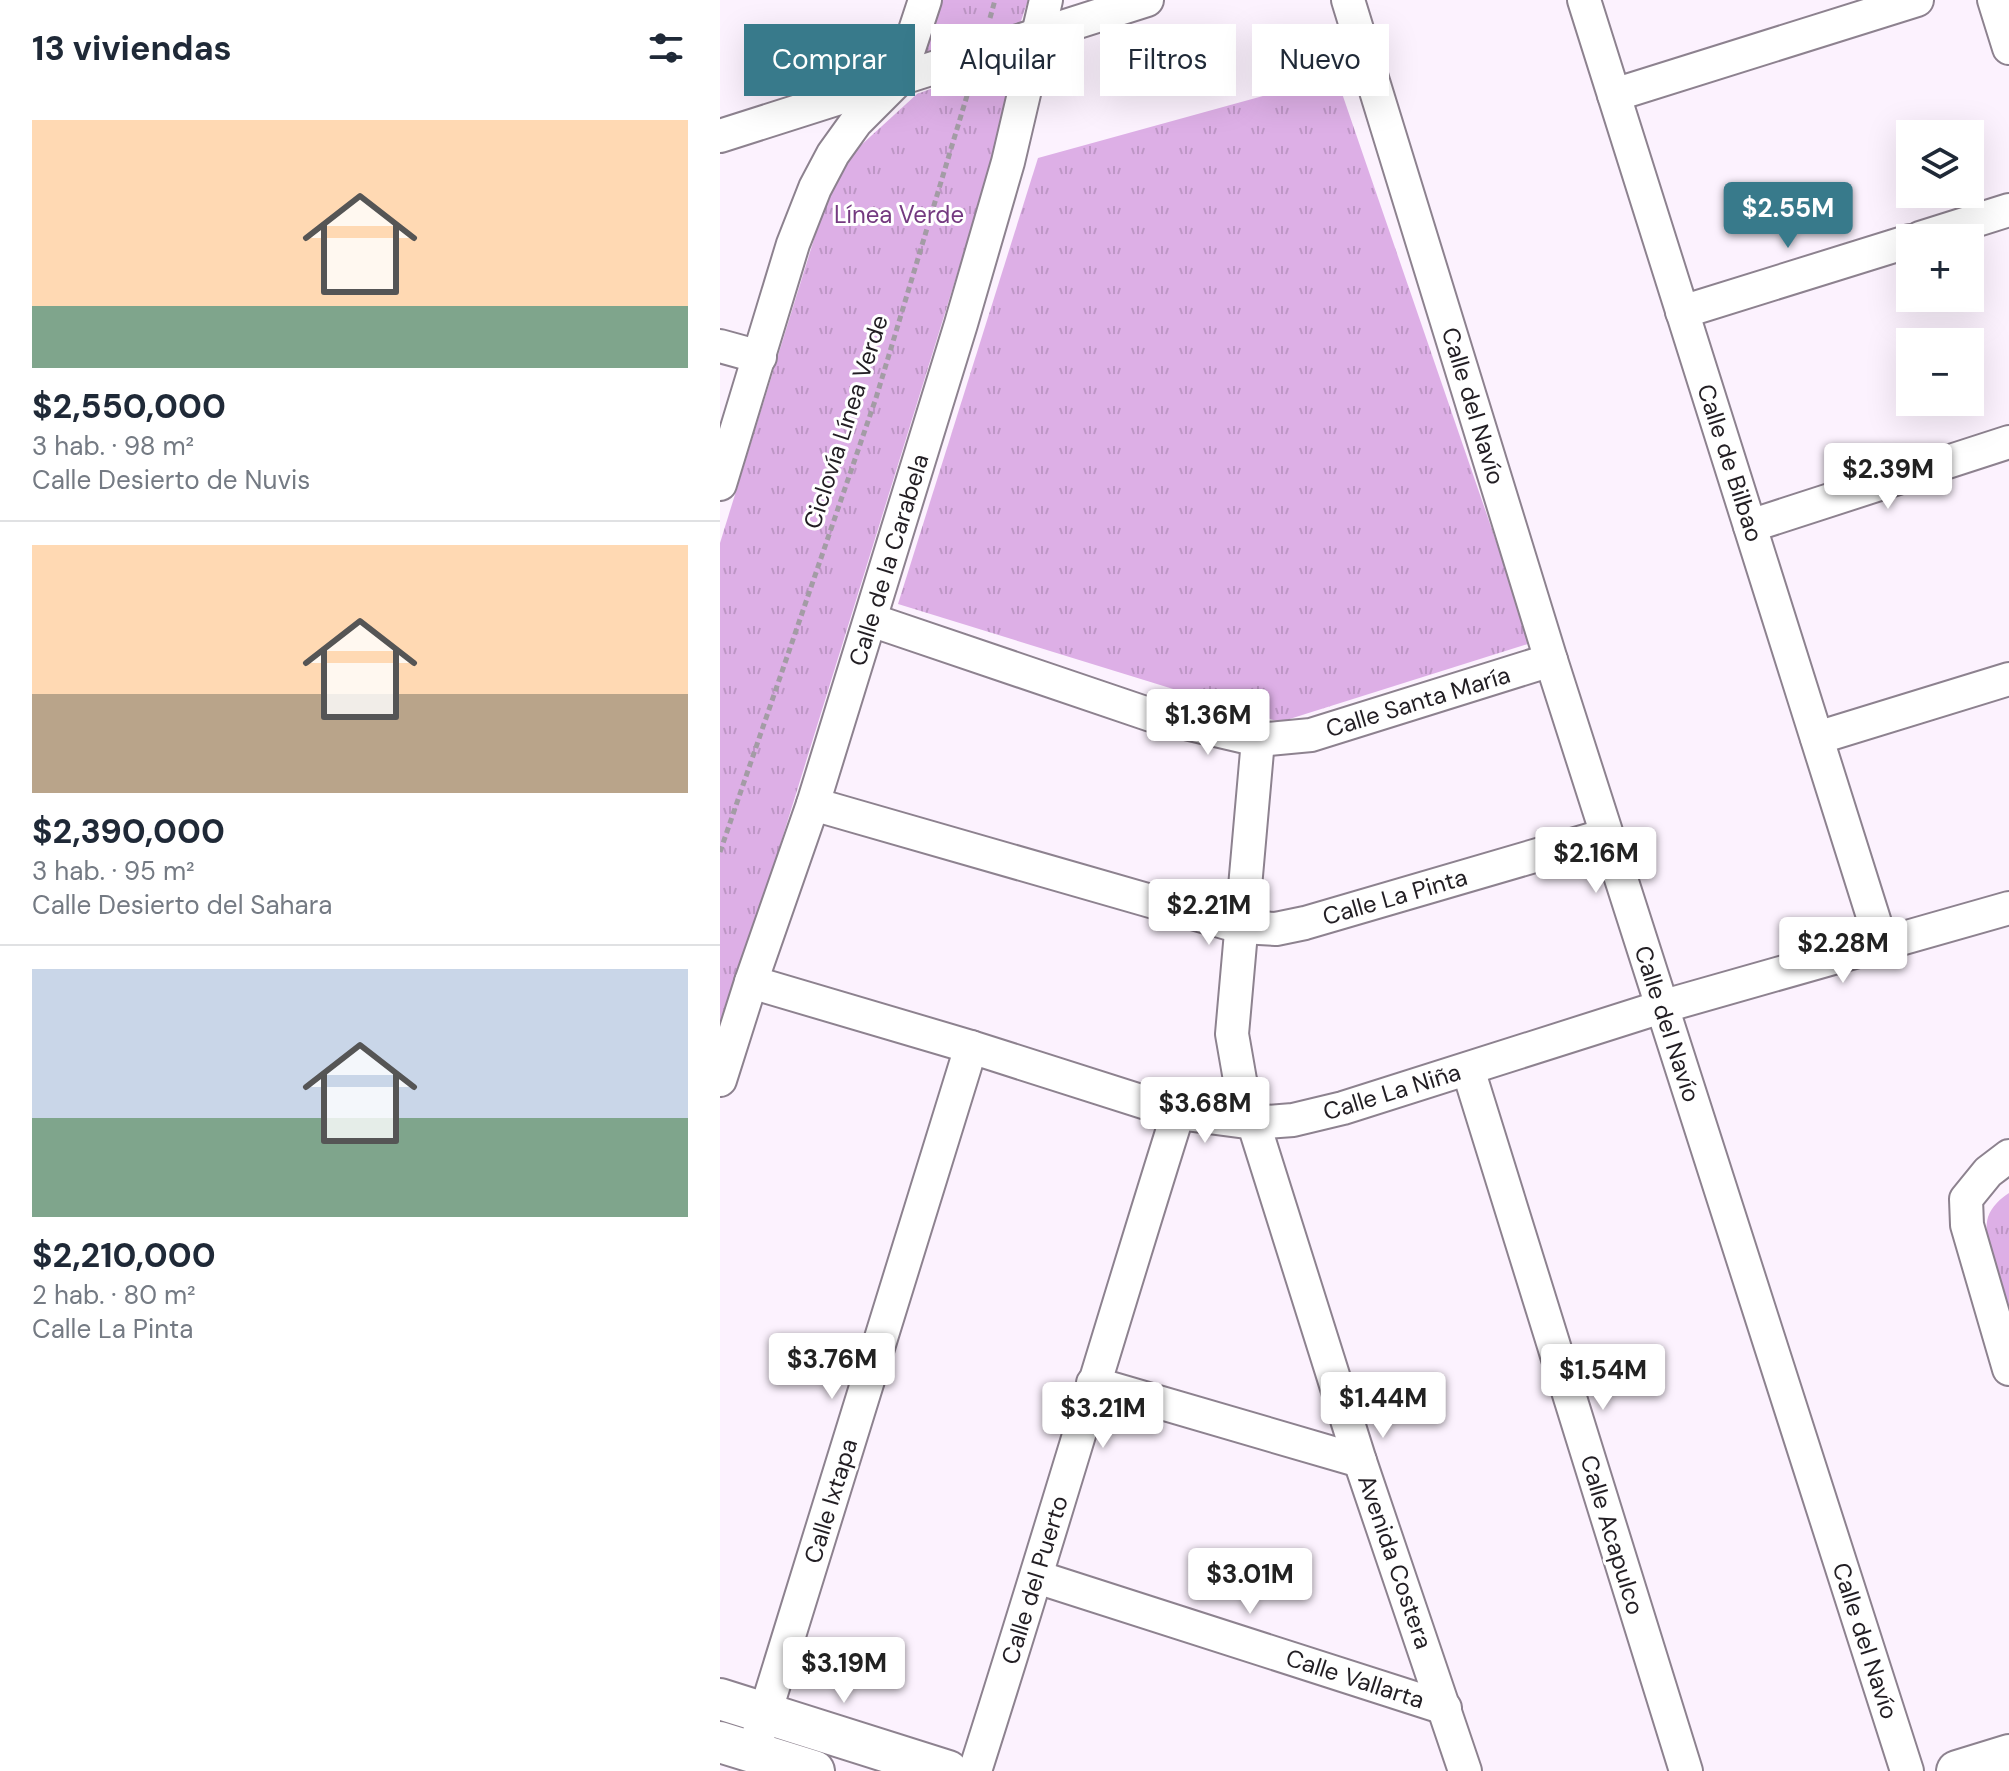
<!DOCTYPE html>
<html lang="es">
<meta charset="utf-8">
<style>
body{margin:0;font-family:"DM Sans",sans-serif;background:#f6f6f7;color:#1f2937;height:100vh;display:flex;flex-direction:column;font-size:30px;white-space:nowrap}
*{box-sizing:border-box;margin:0}
p{font-size:26px;color:#747a83}
.icon{flex:none;width:44px;height:44px;fill:none;stroke:currentColor;stroke-width:2;stroke-linecap:round;stroke-linejoin:round}
.map{position:relative;flex:1;overflow:hidden}
.details{display:flex;flex-direction:column;background:#fff;width:720px}
.details>*{flex:none}
.banner{position:absolute;left:24px;top:24px;width:760px;height:72px;display:flex;gap:16px}
.tools{position:absolute;left:1176px;top:120px;display:grid;gap:16px}
.tools a{display:grid;place-items:center;width:88px;height:88px;border-radius:0px;background:#fff;box-shadow:0 8px 32px #0002;font-size:40px}
.price{position:absolute;translate:-50% -68px;padding:0 18px;border-radius:8px;background:#fff;color:#222;font-size:26px;line-height:52px;filter:drop-shadow(0 2px 4px #0008)}
.price::after{content:'';position:absolute;left:50%;top:48px;width:24px;height:18px;margin-left:-12px;background:inherit;clip-path:polygon(0 0,100% 0,50% 100%)}
.price.on{background:#387a8b;color:#fff}
ul{padding:0;list-style:none}
li{display:grid;align-content:center;gap:16px;height:424px;padding:0 32px}
li+li{border-top:2px solid #e0e1e3}
li span{display:grid;place-items:center;height:248px;border-radius:0px;color:#555}
li>.icon{margin-inline-start:auto}
span .icon{width:144px;height:144px;fill:#fffc;stroke-width:1}
li b{font-size:34px}
h2{display:flex;justify-content:space-between;align-items:center;height:96px;padding:0 32px;font-size:34px}
.tag{padding:0 28px;border-radius:0px;background:#fff;box-shadow:0 8px 32px #0002;font-size:28px;line-height:72px}
.tag.on{background:#387a8b;color:#fff}
main{display:flex;flex:1;min-height:0}
.map>svg:first-child{display:block}
.park{fill:url(#park-tufts)}
.lines{fill:none;stroke-linecap:round;stroke-linejoin:round}
.minor-casing{stroke:#8d828f;stroke-width:36}
.major-casing{stroke:#8d828f;stroke-width:44}
.path{stroke:#a39ca5;stroke-width:5;stroke-dasharray:6 4;stroke-linecap:butt}
.minor{stroke:#fff;stroke-width:32}
.major{stroke:#fff;stroke-width:40}
.labels{text-anchor:middle;stroke-width:6;stroke-linejoin:round;paint-order:stroke}
.park-label{font-size:24px;fill:#743a80;stroke:#fff}
.street-label{font-size:24px;fill:#221e23;stroke:#fff}
</style>
<main>
<section class="details">
<h2>13 viviendas<svg class="icon" aria-label="filters" viewBox="0 0 24 24"><path d="M4 7h16M4 17h16"/><circle cx="9" cy="7" r="2"/><circle cx="15" cy="17" r="2"/></svg></h2>
<ul>
<li><span style="background:linear-gradient(#ffd9b3 75%,#7fa58c 0)"><svg class="icon" aria-label="home" viewBox="0 0 24 24"><path d="M3 11l9-7 9 7M6 9v11h12V9"/></svg></span><div><b>$2,550,000</b><p>3 hab. · 98 m²</p><p>Calle Desierto de Nuvis</p></div></li>
<li><span style="background:linear-gradient(#ffd9b3 60%,#b9a48a 0)"><svg class="icon" aria-label="home" viewBox="0 0 24 24"><path d="M3 11l9-7 9 7M6 9v11h12V9"/></svg></span><div><b>$2,390,000</b><p>3 hab. · 95 m²</p><p>Calle Desierto del Sahara</p></div></li>
<li><span style="background:linear-gradient(#c9d6e8 60%,#7fa58c 0)"><svg class="icon" aria-label="home" viewBox="0 0 24 24"><path d="M3 11l9-7 9 7M6 9v11h12V9"/></svg></span><div><b>$2,210,000</b><p>2 hab. · 80 m²</p><p>Calle La Pinta</p></div></li>
</ul>
</section>
<div class="map">
<svg width="1289" height="1771" viewBox="0 0 1289 1771">
<defs>
<pattern id="park-tufts" width="24" height="20" patternUnits="userSpaceOnUse" patternTransform="scale(2)"><rect width="24" height="20" fill="#ddafe6"/><path d="M3 7l-1-3M5 7V3M7 7l1-3M15 17l-1-3M17 17v-4M19 17l1-3" fill="none" stroke="#bd96c5"/></pattern>
</defs>
<rect width="100%" height="100%" fill="#fcf2fe"/>
<g class="park">
<path d="M 216,0 L 308,0 L 300,24 L 199,55 Z"/>
<path d="M 289,60 L 296,62 L 300,71 L 0,1039 L 0,543 L 116,168 L 197,94 Z"/>
<path d="M 616,76 L 811,643 L 560,722 L 178,604 L 318,158 Z"/>
<path d="M 1289,1193 L 1289,1312 C 1281,1287 1261,1242 1268,1217 C 1272,1206 1280,1199 1289,1193 Z"/>
</g>
<g class="lines">
<g class="minor-casing">
<g id="minor">
<path d="M 628,0 L 831,660 L 1187,1771"/>
<path d="M 864,0 L 1156,926"/>
<path d="M 1274,0 L 1289,48"/>
<path d="M 894,95 L 1197,0"/>
<path d="M 0,136 L 427,0"/>
<path d="M 1200,238 L 1289,210"/>
<path d="M 962,312 L 1190,241"/>
<path d="M 0,346 L 40,357"/>
<path d="M 0,484 L 73,244 L 95,188 L 113,154 L 136,122 L 179,79 L 205,0"/>
<path d="M 1030,526 L 1289,442"/>
<path d="M 151,620 L 431,715 L 538,740 L 591,735 L 831,660"/>
<path d="M 1097,738 L 1289,679"/>
<path d="M 538,740 L 512,1034 L 520,1080 L 640,1461 L 745,1771"/>
<path d="M 93,804 L 521,927 L 556,929 L 585,923 L 886,835"/>
<path d="M 31,982 L 251,1047 L 458,1113 L 534,1123 L 573,1120 L 623,1108 L 941,1007 L 1289,908"/>
<path d="M 748,1069 L 966,1771"/>
<path d="M 0,1080 L 31,982 L 93,804 L 241,324 L 288,162 L 326,0"/>
<path d="M 1289,1156 L 1268,1172 L 1246,1199 L 1247,1225 L 1289,1369"/>
<path d="M 373,1383 L 640,1461"/>
<path d="M 317,1577 L 725,1708"/>
<path d="M 38,1736 L 251,1047"/>
<path d="M 255,1771 C 325,1552 389,1332 458,1113"/>
</g>
</g>
<g class="major-casing">
<g id="major">
<path d="M 0,1699 L 228,1771"/>
<path d="M 0,1742 L 94,1771"/>
<path d="M 1237,1771 L 1289,1755"/>
</g>
</g>
<g class="path">
<path d="M 270,18 L 275,0"/>
<path d="M 0,852 L 156,398 L 249,89"/>
</g>
<use href="#minor" class="minor"/>
<use href="#major" class="major"/>
</g>
<g class="labels">
<g class="park-label">
<text x="179" y="223">Línea Verde</text>
</g>
<g class="street-label">
<text transform="translate(753 406) rotate(73)" y="8">Calle del Navío</text>
<text transform="translate(126 422) rotate(-72)" y="8">Ciclovía Línea Verde</text>
<text transform="translate(1010 463) rotate(72)" y="8">Calle de Bilbao</text>
<text transform="translate(169 560) rotate(-73)" y="8">Calle de la Carabela</text>
<text transform="translate(698 702) rotate(-17)" y="8">Calle Santa María</text>
<text transform="translate(675 897) rotate(-16)" y="8">Calle La Pinta</text>
<text transform="translate(947 1024) rotate(72)" y="8">Calle del Navío</text>
<text transform="translate(672 1092) rotate(-17)" y="8">Calle La Niña</text>
<text transform="translate(111 1501) rotate(-73)" y="8">Calle Ixtapa</text>
<text transform="translate(892 1535) rotate(73)" y="8">Calle Acapulco</text>
<text transform="translate(675 1562) rotate(71)" y="8">Avenida Costera</text>
<text transform="translate(315 1580) rotate(-73)" y="8">Calle del Puerto</text>
<text transform="translate(1145 1641) rotate(72)" y="8">Calle del Navío</text>
<text transform="translate(635 1679) rotate(18)" y="8">Calle Vallarta</text>
</g>
</g>
</svg>
<div class="tools">
<a><svg class="icon" aria-label="layers" viewBox="0 0 24 24"><path d="M12 4l9 5-9 5-9-5zM3 14l9 5 9-5"/></svg></a>
<a>+</a>
<a>−</a>
</div>
<b class="price on" style="left:1068px;top:250px">$2.55M</b>
<b class="price" style="left:1168px;top:511px">$2.39M</b>
<b class="price" style="left:488px;top:757px">$1.36M</b>
<b class="price" style="left:876px;top:895px">$2.16M</b>
<b class="price" style="left:489px;top:947px">$2.21M</b>
<b class="price" style="left:1123px;top:985px">$2.28M</b>
<b class="price" style="left:485px;top:1145px">$3.68M</b>
<b class="price" style="left:112px;top:1401px">$3.76M</b>
<b class="price" style="left:883px;top:1412px">$1.54M</b>
<b class="price" style="left:663px;top:1440px">$1.44M</b>
<b class="price" style="left:383px;top:1450px">$3.21M</b>
<b class="price" style="left:530px;top:1616px">$3.01M</b>
<b class="price" style="left:124px;top:1705px">$3.19M</b>
<div class="banner">
<a class="tag on">Comprar</a>
<a class="tag">Alquilar</a>
<a class="tag">Filtros</a>
<a class="tag">Nuevo</a>
</div>
</div>
</main>
